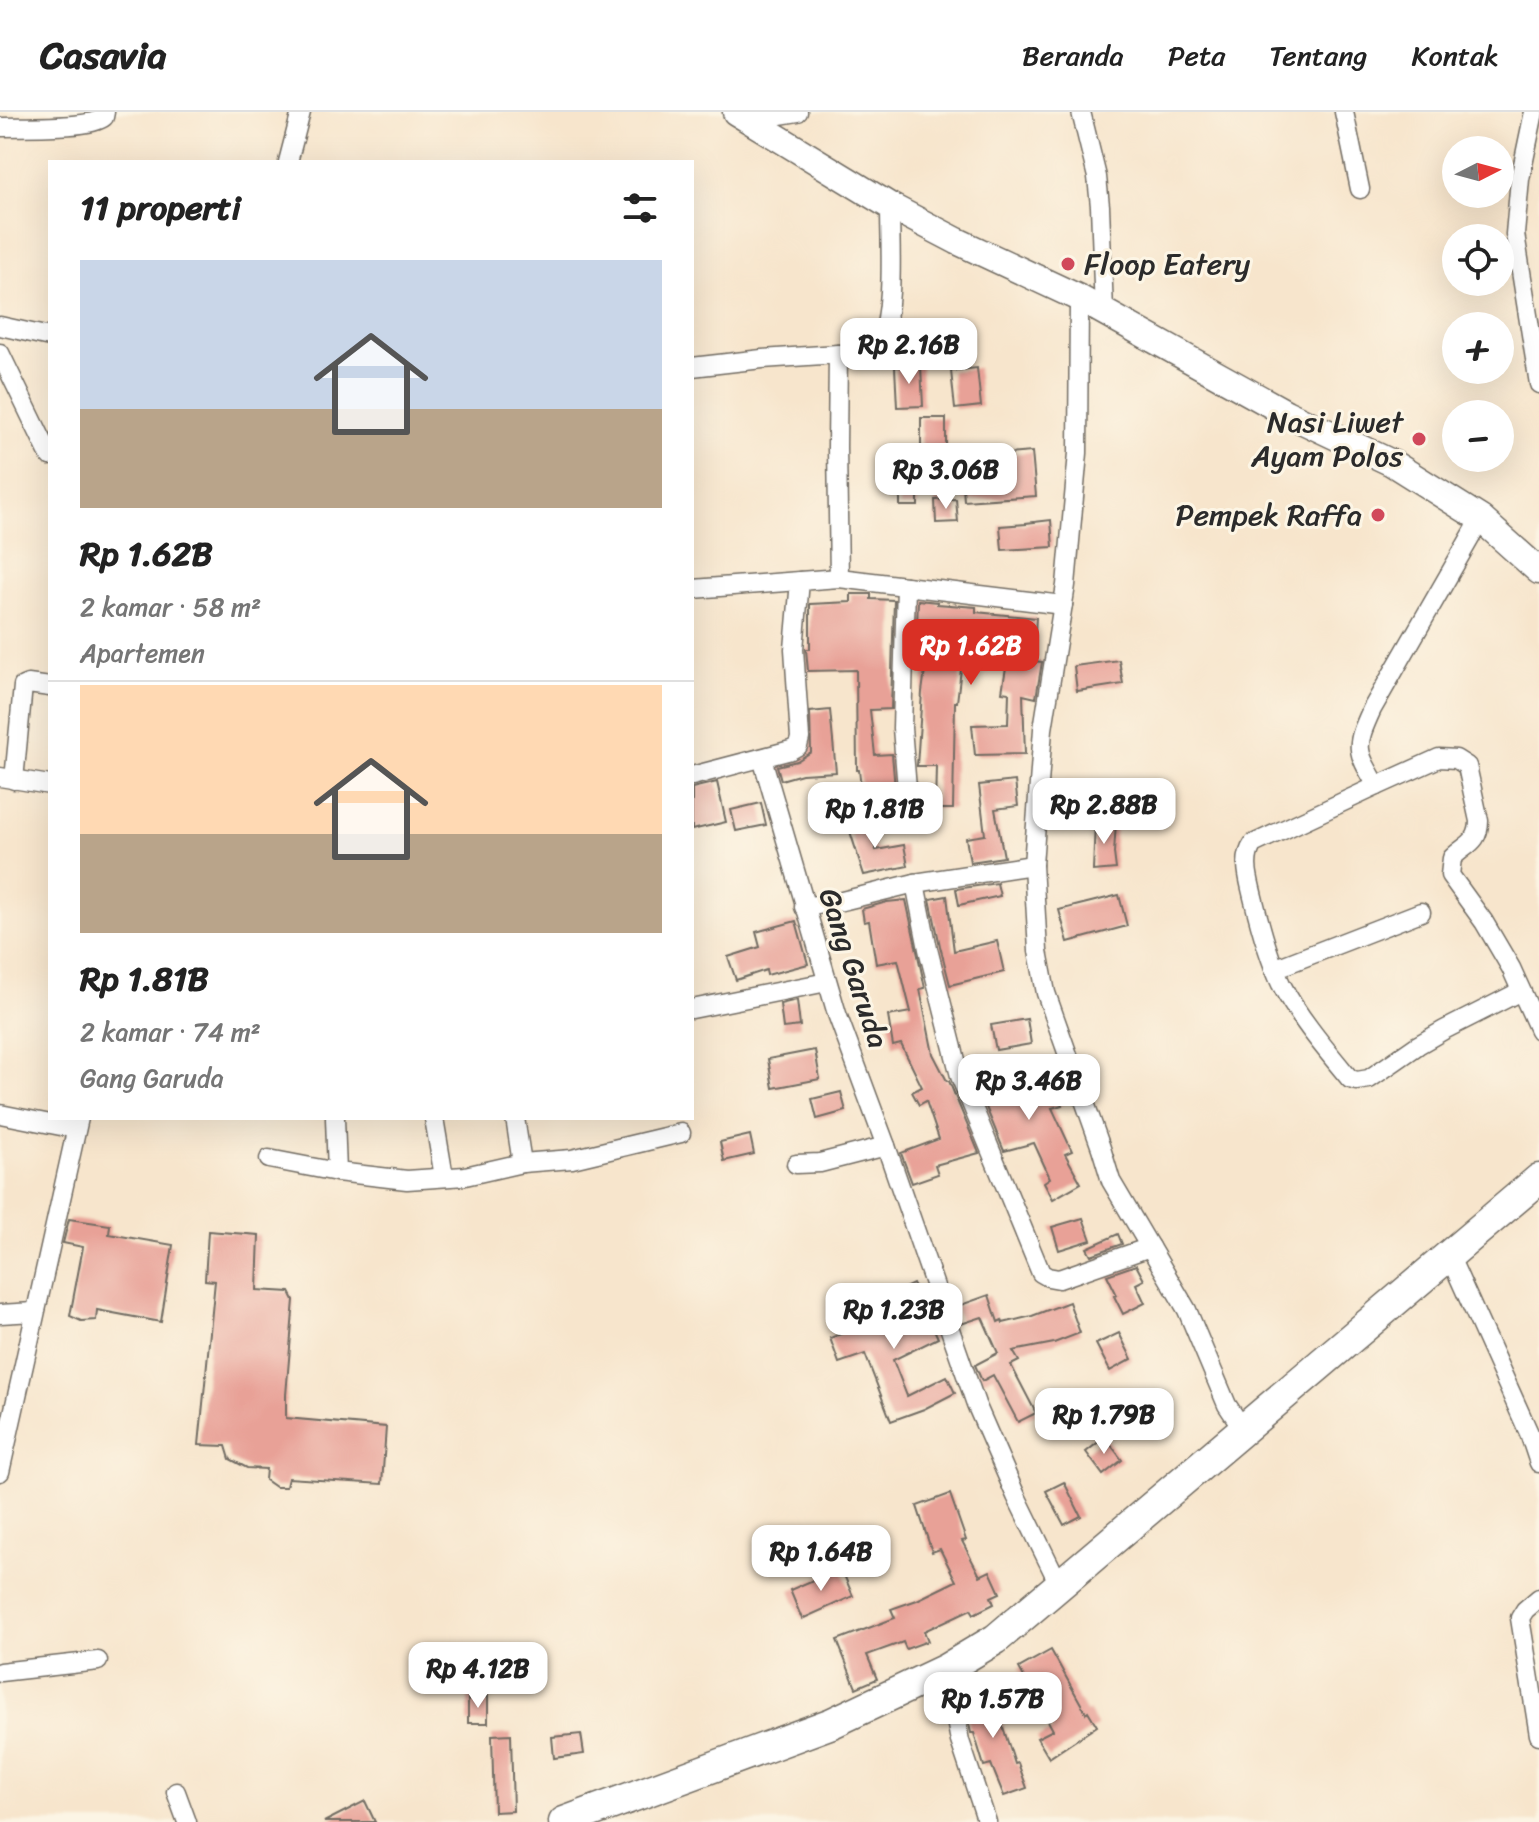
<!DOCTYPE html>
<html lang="id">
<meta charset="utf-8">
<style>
body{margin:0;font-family:Sriracha,sans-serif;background:#f6f6f6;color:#222;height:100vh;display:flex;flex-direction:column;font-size:30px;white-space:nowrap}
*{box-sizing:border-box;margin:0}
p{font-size:26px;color:#767676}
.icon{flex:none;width:44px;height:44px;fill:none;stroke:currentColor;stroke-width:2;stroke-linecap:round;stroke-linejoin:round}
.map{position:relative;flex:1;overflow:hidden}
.side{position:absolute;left:48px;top:48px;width:646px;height:960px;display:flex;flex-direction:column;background:#fff;border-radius:0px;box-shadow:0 8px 32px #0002}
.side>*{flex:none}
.needle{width:52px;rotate:84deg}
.tools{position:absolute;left:1442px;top:24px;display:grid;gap:16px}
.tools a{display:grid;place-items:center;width:72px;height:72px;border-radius:50%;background:#fff;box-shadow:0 8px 32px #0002;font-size:40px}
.price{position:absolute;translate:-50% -68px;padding:0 18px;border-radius:16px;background:#fff;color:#222;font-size:26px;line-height:52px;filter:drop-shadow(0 2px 4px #0008)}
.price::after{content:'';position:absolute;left:50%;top:48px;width:24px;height:18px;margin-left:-12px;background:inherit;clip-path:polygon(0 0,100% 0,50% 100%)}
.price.selected{background:#d93025;color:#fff}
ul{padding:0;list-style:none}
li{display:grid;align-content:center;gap:16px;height:424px;padding:0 32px}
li+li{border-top:2px solid #e0e0e0}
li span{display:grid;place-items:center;height:248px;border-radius:0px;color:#555}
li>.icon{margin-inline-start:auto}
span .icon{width:144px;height:144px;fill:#fffc;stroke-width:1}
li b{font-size:34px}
h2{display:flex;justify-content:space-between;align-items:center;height:96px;padding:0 32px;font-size:34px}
header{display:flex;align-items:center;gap:48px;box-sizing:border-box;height:112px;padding:0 40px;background:#fff;border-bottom:2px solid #e0e0e0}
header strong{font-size:38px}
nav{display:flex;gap:44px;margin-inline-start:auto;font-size:28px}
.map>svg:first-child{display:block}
.building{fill:#e8a197}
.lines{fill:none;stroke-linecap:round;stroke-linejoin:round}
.street-casing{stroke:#726c63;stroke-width:21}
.secondary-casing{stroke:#726c63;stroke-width:29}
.primary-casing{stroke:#726c63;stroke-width:33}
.street{stroke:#fff;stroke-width:18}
.secondary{stroke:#fff;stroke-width:26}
.primary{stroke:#fff;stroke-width:30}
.poi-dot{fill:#d1495b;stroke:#fcf5e5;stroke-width:3}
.labels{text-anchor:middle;stroke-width:6;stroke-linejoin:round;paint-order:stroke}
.poi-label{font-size:30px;fill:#2b2b2b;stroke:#fcf5e5;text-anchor:end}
.street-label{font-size:30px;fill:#2b2b2b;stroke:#fcf5e5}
</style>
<header>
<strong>Casavia</strong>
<nav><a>Beranda</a><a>Peta</a><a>Tentang</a><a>Kontak</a></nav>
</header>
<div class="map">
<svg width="1539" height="1710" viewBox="0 0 1539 1710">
<rect width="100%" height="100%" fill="#fcf5e5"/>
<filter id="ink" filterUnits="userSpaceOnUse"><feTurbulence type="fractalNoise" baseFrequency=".0125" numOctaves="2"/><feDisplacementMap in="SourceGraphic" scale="16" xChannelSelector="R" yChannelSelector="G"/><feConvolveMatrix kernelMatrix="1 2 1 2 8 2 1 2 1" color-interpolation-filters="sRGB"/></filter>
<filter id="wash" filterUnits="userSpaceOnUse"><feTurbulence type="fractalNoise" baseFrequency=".006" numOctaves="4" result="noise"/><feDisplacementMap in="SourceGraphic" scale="32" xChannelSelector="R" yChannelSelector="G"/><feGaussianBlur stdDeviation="1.8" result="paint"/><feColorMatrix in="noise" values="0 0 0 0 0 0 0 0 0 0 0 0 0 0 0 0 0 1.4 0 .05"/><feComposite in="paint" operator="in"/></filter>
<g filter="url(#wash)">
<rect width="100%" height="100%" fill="#f7e5cc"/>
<g id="blocks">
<g class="building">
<path d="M 921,254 L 923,294 L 897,295 L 895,255 Z"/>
<path d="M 977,256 L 981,294 L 955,297 L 951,259 Z"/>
<rect x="921" y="306" width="25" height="32"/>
<path d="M 1032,340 L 1036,384 L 964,389 L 961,346 Z"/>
<rect x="900" y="374" width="18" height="20"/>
<path d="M 956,387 L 958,410 L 936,411 L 935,388 Z"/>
<path d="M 1051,408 L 1053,435 L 1002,438 L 1000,414 L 1026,412 L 1026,411 Z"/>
<path d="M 851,482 L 871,482 L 871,487 L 894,488 L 891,597 L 870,598 L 875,643 L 892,642 L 896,689 L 863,692 L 859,658 L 857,658 L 856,558 L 808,559 L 806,537 L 810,537 L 810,492 L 851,490 Z"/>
<path d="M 918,488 L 937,490 L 937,492 L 976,495 L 976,500 L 1036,506 L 1033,549 L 1042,550 L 1036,586 L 1023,583 L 1025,642 L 975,643 L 972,613 L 1008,612 L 1009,581 L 1002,580 L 1010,531 L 965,524 L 957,590 L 955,590 L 953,697 L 935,697 L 936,654 L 917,654 L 922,580 L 931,515 L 917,514 Z"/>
<path d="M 1119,548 L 1123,572 L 1077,579 L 1074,554 Z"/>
<path d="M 830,598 L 836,660 L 802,662 L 781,668 L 777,654 L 797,649 L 811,640 L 810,600 Z"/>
<path d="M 1015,669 L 1018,694 L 995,697 L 1004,745 L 970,750 L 966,726 L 985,723 L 979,673 Z"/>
<path d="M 717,670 L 726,710 L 692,718 L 692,676 Z"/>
<path d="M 761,691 L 766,713 L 736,719 L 731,698 Z"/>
<path d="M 864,704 L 876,738 L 904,733 L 908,754 L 864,763 L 847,710 Z"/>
<path d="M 1095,709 L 1116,710 L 1114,741 L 1116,757 L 1093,759 Z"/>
<path d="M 997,771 L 1000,784 L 959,793 L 956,777 Z"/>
<path d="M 1119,783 L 1127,814 L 1068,830 L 1059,798 Z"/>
<path d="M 947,784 L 954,839 L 997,829 L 1004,860 L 950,873 L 940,834 L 930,787 Z"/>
<path d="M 906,788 L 925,876 L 920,877 L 933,942 L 947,969 L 949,969 L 979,1041 L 935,1053 L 938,1062 L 912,1071 L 901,1041 L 939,1027 L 926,989 L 919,993 L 912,980 L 922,975 L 901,932 L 893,934 L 888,904 L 911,900 L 898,848 L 876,852 L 869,809 L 864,810 L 862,797 L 887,790 Z"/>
<path d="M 796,809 L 808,852 L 767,863 L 766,858 L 736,868 L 728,845 L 760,835 L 756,820 Z"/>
<path d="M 797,888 L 800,914 L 783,916 L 780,892 Z"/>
<path d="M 1027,907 L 1031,932 L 996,938 L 991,913 Z"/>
<path d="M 815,938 L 820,967 L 773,976 L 768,947 Z"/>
<path d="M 1002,952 L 1010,974 L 1049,959 L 1062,993 L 1052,996 L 1072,1039 L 1065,1042 L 1081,1071 L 1053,1087 L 1044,1070 L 1050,1066 L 1034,1031 L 1004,1039 L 972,961 Z"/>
<path d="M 841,980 L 846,999 L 817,1007 L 812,987 Z"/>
<path d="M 750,1023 L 754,1042 L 724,1049 L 720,1030 Z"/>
<path d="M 1083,1106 L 1091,1128 L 1059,1138 L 1052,1115 Z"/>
<path d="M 69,1107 L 110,1113 L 109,1122 L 173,1133 L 161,1210 L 97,1198 L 96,1208 L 81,1209 L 70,1204 L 83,1135 L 63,1131 Z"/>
<path d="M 208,1119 L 259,1123 L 257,1178 L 290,1180 L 294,1188 L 286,1283 L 286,1306 L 386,1315 L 382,1372 L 288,1366 L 286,1375 L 275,1375 L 265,1368 L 266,1357 L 247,1356 L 230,1347 L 226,1334 L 199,1333 L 215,1169 L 205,1168 Z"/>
<path d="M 1118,1122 L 1122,1132 L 1091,1143 L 1087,1136 Z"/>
<path d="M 1136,1153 L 1144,1168 L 1136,1172 L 1145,1191 L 1123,1202 L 1114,1184 L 1117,1183 L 1107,1163 Z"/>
<path d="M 913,1172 L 938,1226 L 893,1248 L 907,1284 L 947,1264 L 955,1281 L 924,1297 L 891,1309 L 865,1242 L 839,1251 L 830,1226 L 878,1208 L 871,1192 Z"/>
<path d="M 989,1183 L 998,1210 L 1002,1208 L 1003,1211 L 1032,1204 L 1069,1190 L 1080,1221 L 1054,1231 L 1013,1239 L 1019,1249 L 1011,1253 L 1036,1301 L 1018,1310 L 993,1263 L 982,1269 L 975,1253 L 998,1241 L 982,1205 L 961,1212 L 955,1195 Z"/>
<path d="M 1119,1221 L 1132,1247 L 1110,1259 L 1096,1232 Z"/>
<path d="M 1105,1325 L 1122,1348 L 1103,1363 L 1086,1340 Z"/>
<path d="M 1064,1370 L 1081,1404 L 1064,1413 L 1046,1379 Z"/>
<path d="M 950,1382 L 966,1428 L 962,1429 L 980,1464 L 990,1459 L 1000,1481 L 991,1485 L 994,1492 L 974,1502 L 971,1497 L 924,1519 L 928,1529 L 906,1537 L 903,1530 L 867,1543 L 877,1567 L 856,1576 L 837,1528 L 895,1506 L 891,1497 L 917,1488 L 956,1469 L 940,1437 L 932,1440 L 917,1394 Z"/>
<path d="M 841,1456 L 853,1484 L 802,1507 L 790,1478 Z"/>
<path d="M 1051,1538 L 1086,1601 L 1088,1599 L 1097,1614 L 1049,1646 L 1037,1626 L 1053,1618 L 1019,1556 Z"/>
<path d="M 971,1574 L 991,1578 L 1015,1652 L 1018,1651 L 1027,1676 L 1004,1684 L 991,1652 L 984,1654 L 974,1621 L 971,1621 L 966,1599 Z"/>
<rect x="468" y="1584" width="20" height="27"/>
<path d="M 511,1622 L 513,1699 L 494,1700 L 492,1623 Z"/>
<path d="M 581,1622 L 584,1642 L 554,1646 L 552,1625 Z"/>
<path d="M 365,1689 L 375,1710 L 324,1710 Z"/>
</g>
</g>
</g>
<g filter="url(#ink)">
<use href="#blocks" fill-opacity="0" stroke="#726c63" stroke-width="2"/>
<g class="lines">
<g class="street-casing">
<g id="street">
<path d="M 1081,0 L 1097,65 L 1100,94 L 1104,200"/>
<path d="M 1344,0 L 1360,77"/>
<path d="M 1534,0 L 1520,67 L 1515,122 L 1539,272"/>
<path d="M 750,8 L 798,0"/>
<path d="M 0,15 C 22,14 90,17 104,5 L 105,0"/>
<path d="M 288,50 L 301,0"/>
<path d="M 890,94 C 890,140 895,191 880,236 L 870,241 L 838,242 L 837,335 L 839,466 L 1063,493"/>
<path d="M 1079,186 L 1078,341 L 1066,473 L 1043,617 L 1033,753 L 1038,839 L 1046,881 L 1101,1036 L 1111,1069 L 1187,1198 L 1227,1293 L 1243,1317"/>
<path d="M 0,214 L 50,225"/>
<path d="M 0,241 L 50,344"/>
<path d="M 692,255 L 762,247 L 838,242"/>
<path d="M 1481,407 L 1372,597 C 1354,636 1356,638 1377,674 L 1253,732 C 1242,748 1249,767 1253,785 C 1260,814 1268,845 1281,872 C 1298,905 1327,939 1350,967 L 1357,969 L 1369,967 L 1418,933 L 1444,918 L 1521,879"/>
<path d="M 906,474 L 902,616 L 908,689"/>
<path d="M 693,477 L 839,466"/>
<path d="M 762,646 L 837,902 L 886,1034 L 976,1292 L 1016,1384 L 1060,1474"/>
<path d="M 692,664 L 791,638 L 798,634 L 800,626 L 794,537 L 800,469"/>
<path d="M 0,665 L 50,673"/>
<path d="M 14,668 L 23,574 L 28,572 L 50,575"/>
<path d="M 1377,674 L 1439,646 L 1456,647 L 1467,654 L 1479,709 C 1479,731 1466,732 1452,746 L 1450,763 L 1484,810 L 1511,856 L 1539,918"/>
<path d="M 915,771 L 928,837 L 960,964 L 1041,1161 L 1048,1165 L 1059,1167 L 1150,1135"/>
<path d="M 804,795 L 842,789 L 915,771 L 1033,753"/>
<path d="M 1274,857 L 1421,800"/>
<path d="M 692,897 L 827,870"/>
<path d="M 0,1002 L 76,1017"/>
<path d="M 335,1006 L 337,1060 L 407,1068 L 465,1064 L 522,1051 L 572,1047 L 681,1021"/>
<path d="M 434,1006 L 444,1065"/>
<path d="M 515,1006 L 522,1051"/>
<path d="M 269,1047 L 337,1060"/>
<path d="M 796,1052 L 820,1051 L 886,1034"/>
<path d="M 1449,1143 L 1529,1321 L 1539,1351"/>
<path d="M 0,1202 L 34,1200"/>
<path d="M 0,1360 L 79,1006"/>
<path d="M 1539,1486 L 1525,1498 L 1520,1506 L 1539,1623"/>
<path d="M 946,1557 L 960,1629 L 987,1710"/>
<path d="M 0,1560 L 98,1549"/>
<path d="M 176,1680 L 187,1710"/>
</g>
</g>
<g class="secondary-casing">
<path id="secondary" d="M 736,0 L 890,94 L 957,129 L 1079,186 L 1286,301 L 1392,351 L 1481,407 L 1539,459"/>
</g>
<g class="primary-casing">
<path id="primary" d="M 564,1710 L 832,1611 L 946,1557 L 996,1527 L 1539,1067"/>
</g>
<use href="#street" class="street"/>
<use href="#secondary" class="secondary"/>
<use href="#primary" class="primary"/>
</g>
</g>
<g class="poi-dot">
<circle cx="1068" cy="152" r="8"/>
<circle cx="1419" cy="327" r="8"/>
<circle cx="1378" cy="403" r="8"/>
</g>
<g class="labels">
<g class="poi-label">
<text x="1084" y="162" text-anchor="start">Floop Eatery</text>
<text x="1403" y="320">Nasi Liwet<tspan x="1403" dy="34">Ayam Polos</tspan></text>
<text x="1362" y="413">Pempek Raffa</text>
</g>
<g class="street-label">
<text transform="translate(854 856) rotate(72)" y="10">Gang Garuda</text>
</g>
</g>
</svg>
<div class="tools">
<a><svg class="needle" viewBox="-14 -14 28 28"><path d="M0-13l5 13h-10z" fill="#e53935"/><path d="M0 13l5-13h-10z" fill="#767676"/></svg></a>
<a><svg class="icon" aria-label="locate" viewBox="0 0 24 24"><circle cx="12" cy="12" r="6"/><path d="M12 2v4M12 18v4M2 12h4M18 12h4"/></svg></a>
<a>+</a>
<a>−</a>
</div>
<b class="price" style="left:909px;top:274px">Rp 2.16B</b>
<b class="price" style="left:946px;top:399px">Rp 3.06B</b>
<b class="price selected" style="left:971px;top:575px">Rp 1.62B</b>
<b class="price" style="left:1104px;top:734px">Rp 2.88B</b>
<b class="price" style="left:875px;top:738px">Rp 1.81B</b>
<b class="price" style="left:1029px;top:1010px">Rp 3.46B</b>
<b class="price" style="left:894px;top:1239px">Rp 1.23B</b>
<b class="price" style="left:1104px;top:1344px">Rp 1.79B</b>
<b class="price" style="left:821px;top:1481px">Rp 1.64B</b>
<b class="price" style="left:478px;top:1598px">Rp 4.12B</b>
<b class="price" style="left:993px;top:1628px">Rp 1.57B</b>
<section class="side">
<h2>11 properti<svg class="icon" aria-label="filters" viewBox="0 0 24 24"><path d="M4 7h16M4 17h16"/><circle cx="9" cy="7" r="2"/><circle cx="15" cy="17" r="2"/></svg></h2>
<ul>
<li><span style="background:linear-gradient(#c9d6e8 60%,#b9a48a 0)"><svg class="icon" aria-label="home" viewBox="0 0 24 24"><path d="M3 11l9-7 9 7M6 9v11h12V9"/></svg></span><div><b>Rp 1.62B</b><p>2 kamar · 58 m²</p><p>Apartemen</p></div></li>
<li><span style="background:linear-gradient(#ffd9b3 60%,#b9a48a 0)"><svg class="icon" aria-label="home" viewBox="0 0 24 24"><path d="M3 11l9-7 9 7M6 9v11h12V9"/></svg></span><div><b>Rp 1.81B</b><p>2 kamar · 74 m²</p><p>Gang Garuda</p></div></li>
</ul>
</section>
</div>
